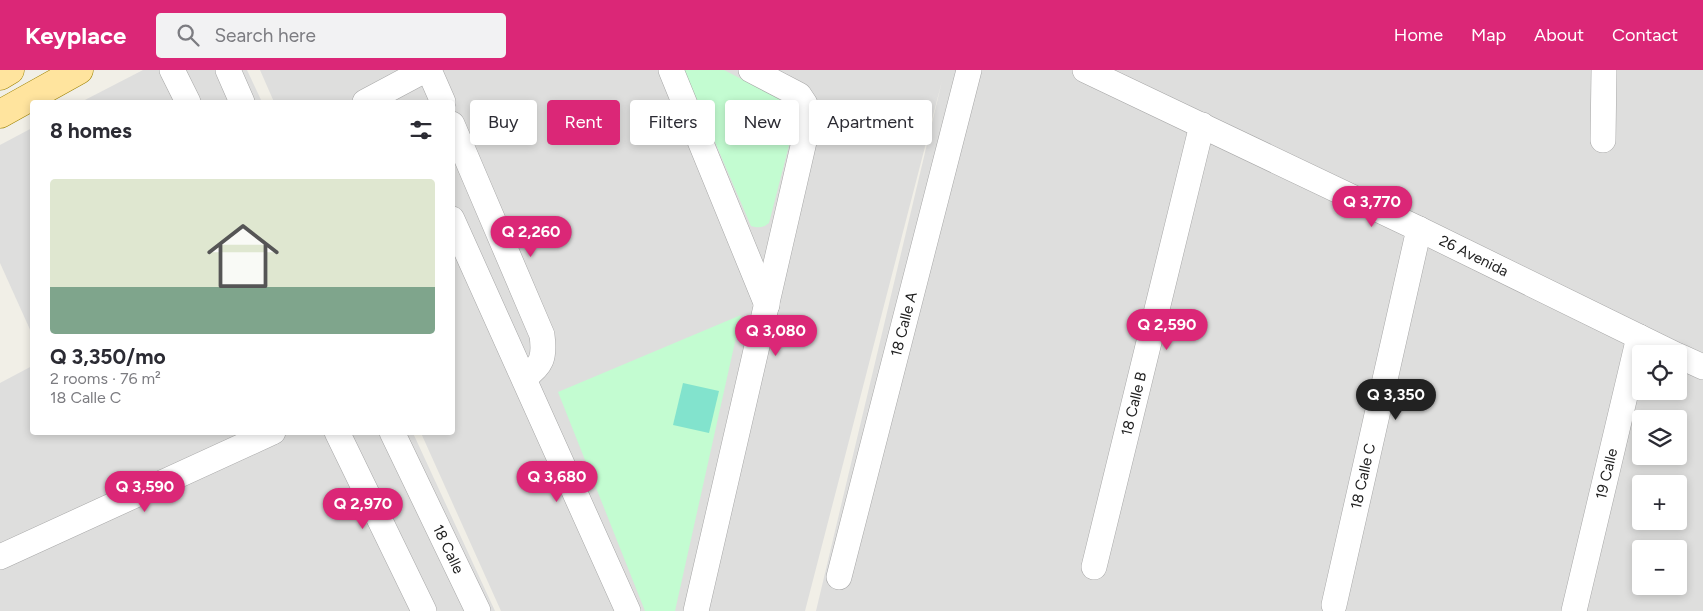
<!DOCTYPE html>
<meta charset="utf-8">
<style>
body{margin:0;font-family:Figtree,sans-serif;background:#f2f2f3;color:#2b2b33;height:100vh;display:flex;flex-direction:column;font-size:19px;white-space:nowrap}
*{box-sizing:border-box;margin:0}
p{font-size:16px;color:#7c7c81}
.icon{flex:none;width:28px;height:28px;fill:none;stroke:currentColor;stroke-width:2;stroke-linecap:round;stroke-linejoin:round}
.map{position:relative;flex:1;overflow:hidden}
.details{position:absolute;left:30px;top:30px;width:425px;height:335px;display:flex;flex-direction:column;background:#fff;border-radius:5px;box-shadow:0 2px 8px #0003}
.details>*{flex:none}
.banner{position:absolute;left:470px;top:30px;width:475px;height:45px;display:flex;gap:10px}
.fabs{position:absolute;left:1632px;top:275px;display:grid;gap:10px}
.fabs a{display:grid;place-items:center;width:55px;height:55px;border-radius:5px;background:#fff;box-shadow:0 2px 8px #0003;font-size:25px}
.price{position:absolute;translate:-50% -42px;padding:0 11px;border-radius:18px;background:#db2777;color:#fff;font-size:16px;line-height:32px;filter:drop-shadow(0 1px 2px #0008)}
.price::after{content:'';position:absolute;left:50%;top:30px;width:15px;height:11px;margin-left:-8px;background:inherit;clip-path:polygon(0 0,100% 0,50% 100%)}
.price.on{background:#222;color:#fff}
ul{padding:0;list-style:none}
li{display:grid;align-content:center;gap:10px;height:265px;padding:0 20px}
li+li{border-top:1px solid #e1e1e2}
li span{display:grid;place-items:center;height:155px;border-radius:5px;color:#555}
li>.icon{margin-inline-start:auto}
span .icon{width:90px;height:90px;fill:#fffc;stroke-width:1}
li b{font-size:21px}
h2{display:flex;justify-content:space-between;align-items:center;height:60px;padding:0 20px;font-size:21px}
.pill{padding:0 18px;border-radius:5px;background:#fff;box-shadow:0 2px 8px #0003;font-size:18px;line-height:45px}
.pill.on{background:#db2777;color:#fff}
header{display:flex;align-items:center;gap:30px;box-sizing:border-box;height:70px;padding:0 25px;background:#db2777;color:#fff}
header strong{font-size:24px}
nav{display:flex;gap:28px;margin-inline-start:auto;font-size:18px}
.search{width:350px;height:45px;background:#f2f2f3;display:flex;align-items:center;gap:12px;box-sizing:border-box;padding:0 18px;border-radius:5px;color:#7c7c81;font-size:19px}
.map>svg:first-child{display:block}
.residential{fill:#dededd;fill-rule:evenodd}
.park{fill:#c3fcd1}
.pitch{fill:#82e3cd}
.lines{fill:none;stroke-linecap:round;stroke-linejoin:round}
.minor-casing{stroke:#a7a7a7;stroke-width:26}
.major-casing{stroke:#9d8200;stroke-width:29}
.minor{stroke:#fff;stroke-width:25}
.major{stroke:#ffe49e;stroke-width:28}
.labels{text-anchor:middle;stroke-width:4.5;stroke-linejoin:round;paint-order:stroke}
.street-label{font-size:15px;fill:#202020;stroke:#fff}
</style>
<header>
<strong>Keyplace</strong>
<div class="search"><svg class="icon" aria-label="search" viewBox="0 0 24 24"><circle cx="10" cy="10" r="6"/><path d="M15 15l6 6"/></svg>Search here</div>
<nav><a>Home</a><a>Map</a><a>About</a><a>Contact</a></nav>
</header>
<div class="map">
<svg width="1703" height="541" viewBox="0 0 1703 541">
<rect width="100%" height="100%" fill="#f1efe7"/>
<g class="residential">
<path d="M 143,0 L 247,0 L 262,32 L 81,32 Z"/>
<path d="M 260,0 L 1703,0 L 1703,541 L 816,541 L 942,11 L 805,541 L 501,541 L 421,363 L 452,362 L 452,32 L 274,32 ZM 1641,284 L 1679,284 L 1679,321 L 1641,321 ZM 1641,349 L 1679,349 L 1679,386 L 1641,386 ZM 1641,414 L 1679,414 L 1679,451 L 1641,451 ZM 1641,479 L 1679,479 L 1679,516 L 1641,516 Z"/>
<path d="M 32,58 L 32,264 L 0,193 L 0,75 Z"/>
<path d="M 32,296 L 32,362 L 413,363 L 495,541 L 0,541 L 0,313 Z"/>
</g>
<g class="park">
<path d="M 684,0 L 724,0 L 786,32 C 795,37 797,43 795,52 L 769,153 C 763,158 758,158 751,156 Z"/>
<path d="M 741,245 L 675,541 L 645,541 L 558,322 Z"/>
</g>
<path class="pitch" d="M 683,313 L 719,321 L 709,363 L 673,355 Z"/>
<g class="lines">
<g class="minor-casing">
<g id="minor">
<path d="M 172,0 L 188,32"/>
<path d="M 228,0 L 242,32"/>
<path d="M 429,0 L 443,32"/>
<path d="M 671,0 L 767,235"/>
<path id="s1" d="M 1085,0 L 1419,159 L 1674,284"/>
<path d="M 365,32 L 425,0"/>
<path d="M 452,54 L 542,265 C 545,288 542,295 524,308"/>
<path d="M 1603,70 L 1604,0"/>
<path d="M 452,149 L 628,541"/>
<path d="M 1679,286 L 1703,297"/>
<path d="M 337,362 L 424,541"/>
<path id="s2" d="M 392,362 L 478,541"/>
<path d="M 0,487 L 273,362"/>
<path id="s3" d="M 1094,497 L 1202,55"/>
<path id="s4" d="M 839,507 L 969,0"/>
<path id="s5" d="M 1334,535 L 1419,159"/>
<path d="M 696,541 L 809,50 L 805,34 L 799,25 L 751,0"/>
<path id="s6" d="M 1574,541 L 1639,267"/>
</g>
</g>
<g class="major-casing">
<g id="major">
<path d="M 0,6 L 10,0"/>
<path d="M 0,44 L 79,0"/>
</g>
</g>
<use href="#minor" class="minor"/>
<use href="#major" class="major"/>
</g>
<g class="labels">
<g class="street-label">
<text dy="5" stroke="none"><textPath href="#s1" startOffset="431">26 Avenida</textPath></text>
<text dy="5" stroke="none"><textPath href="#s4" startOffset="261">18 Calle A</textPath></text>
<text dy="5" stroke="none"><textPath href="#s3" startOffset="168">18 Calle B</textPath></text>
<text dy="5" stroke="none"><textPath href="#s6" startOffset="141">19 Calle</textPath></text>
<text dy="5" stroke="none"><textPath href="#s5" startOffset="132">18 Calle C</textPath></text>
<text dy="5" stroke="none"><textPath href="#s2" startOffset="130">18 Calle</textPath></text>
</g>
</g>
</svg>
<div class="fabs">
<a><svg class="icon" aria-label="locate" viewBox="0 0 24 24"><circle cx="12" cy="12" r="6"/><path d="M12 2v4M12 18v4M2 12h4M18 12h4"/></svg></a>
<a><svg class="icon" aria-label="layers" viewBox="0 0 24 24"><path d="M12 4l9 5-9 5-9-5zM3 14l9 5 9-5"/></svg></a>
<a>+</a>
<a>−</a>
</div>
<b class="price" style="left:1372px;top:158px">Q 3,770</b>
<b class="price" style="left:531px;top:188px">Q 2,260</b>
<b class="price" style="left:1167px;top:281px">Q 2,590</b>
<b class="price" style="left:776px;top:287px">Q 3,080</b>
<b class="price on" style="left:1396px;top:351px">Q 3,350</b>
<b class="price" style="left:557px;top:433px">Q 3,680</b>
<b class="price" style="left:145px;top:443px">Q 3,590</b>
<b class="price" style="left:363px;top:460px">Q 2,970</b>
<div class="banner">
<a class="pill">Buy</a>
<a class="pill on">Rent</a>
<a class="pill">Filters</a>
<a class="pill">New</a>
<a class="pill">Apartment</a>
</div>
<section class="details">
<h2>8 homes<svg class="icon" aria-label="filters" viewBox="0 0 24 24"><path d="M4 7h16M4 17h16"/><circle cx="9" cy="7" r="2"/><circle cx="15" cy="17" r="2"/></svg></h2>
<ul>
<li><span style="background:linear-gradient(#dfe7d0 70%,#7fa58c 0)"><svg class="icon" aria-label="home" viewBox="0 0 24 24"><path d="M3 11l9-7 9 7M6 9v11h12V9"/></svg></span><div><b>Q 3,350/mo</b><p>2 rooms · 76 m²</p><p>18 Calle C</p></div></li>
</ul>
</section>
</div>
